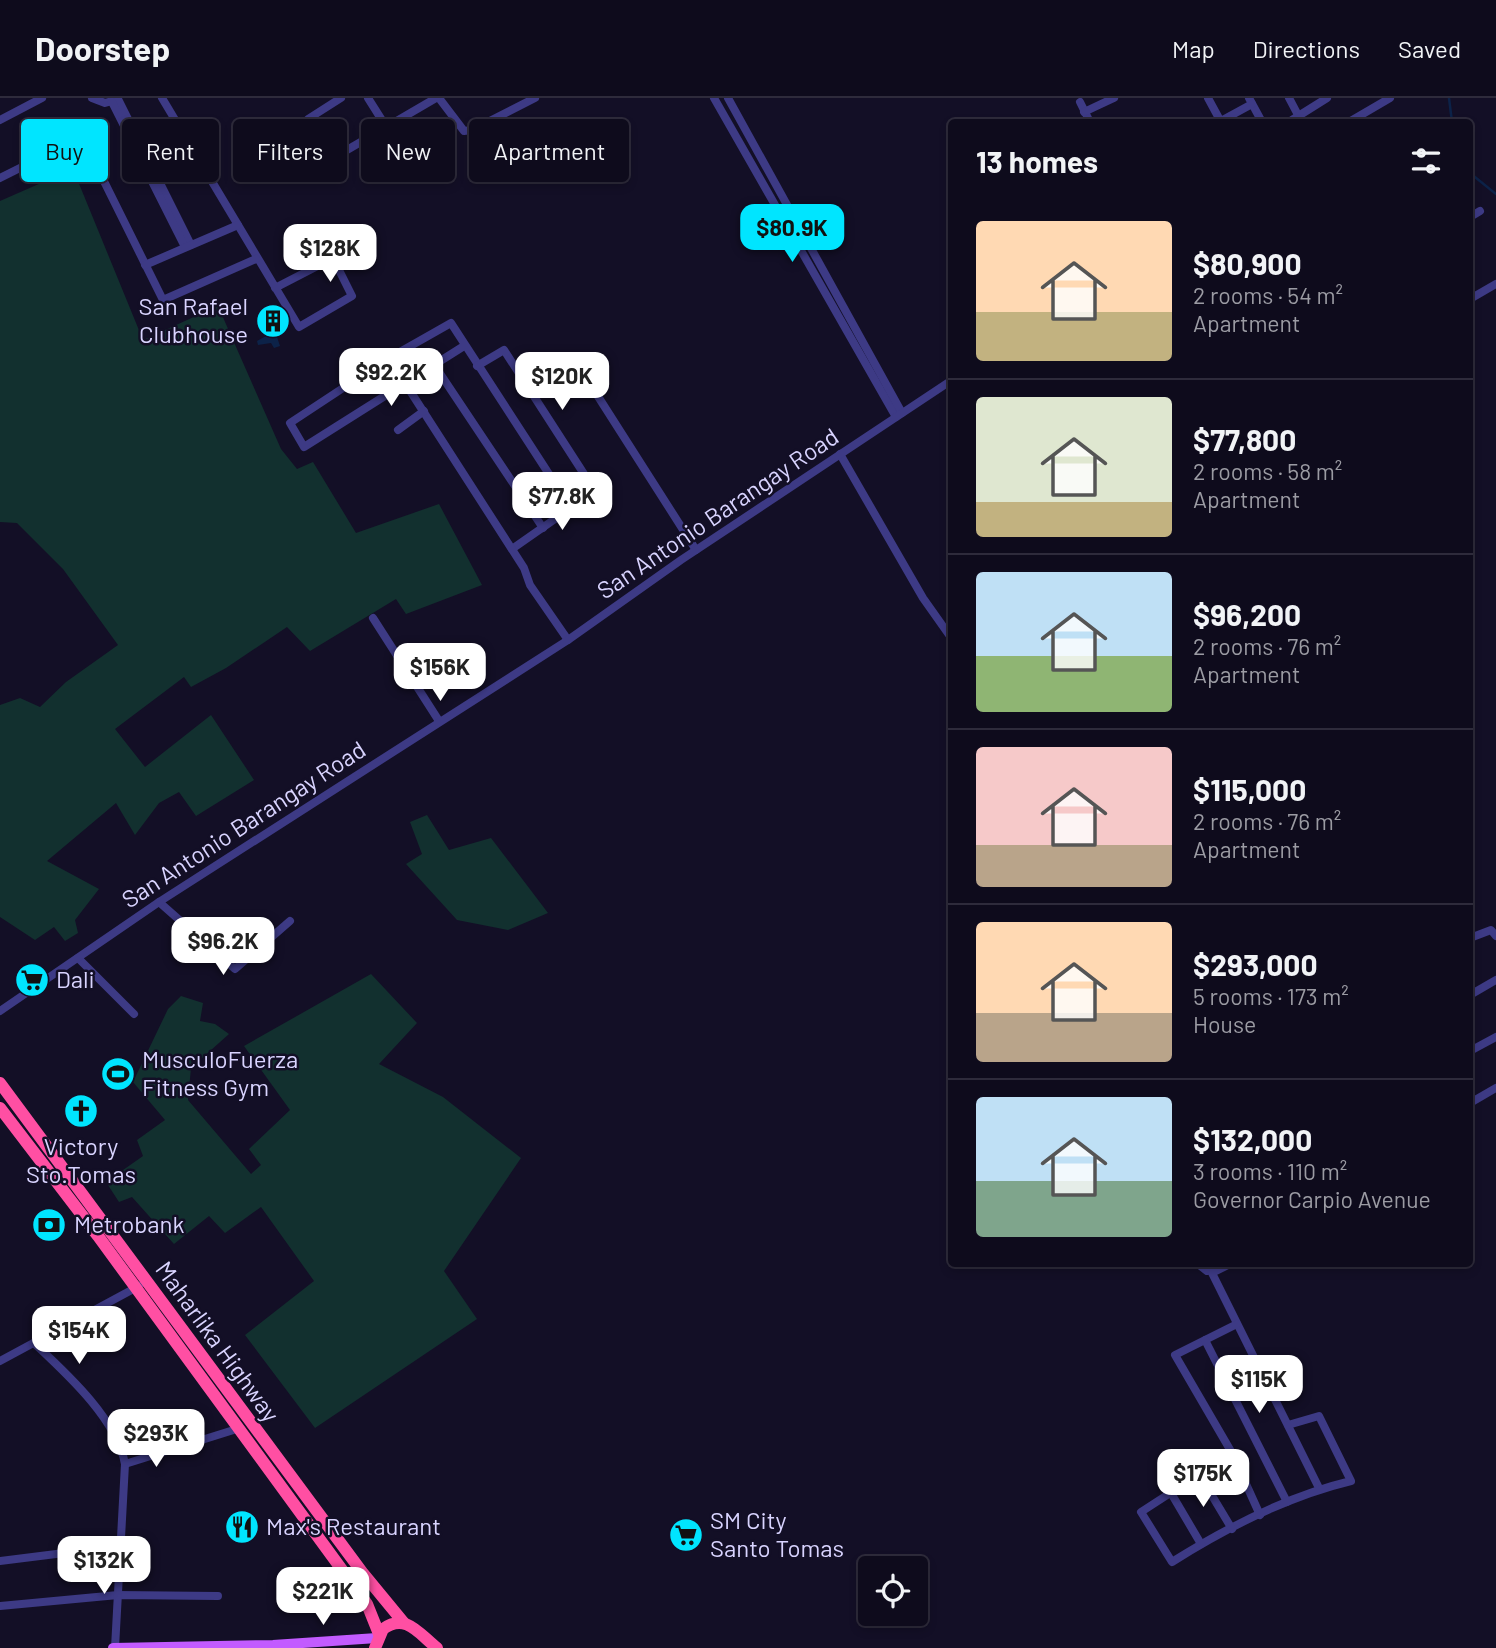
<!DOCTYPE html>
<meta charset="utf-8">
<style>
body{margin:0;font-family:Barlow,sans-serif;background:#1c1929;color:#f1f3f6;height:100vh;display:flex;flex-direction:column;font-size:26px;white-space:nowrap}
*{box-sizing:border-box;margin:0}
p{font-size:23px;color:#9b9ba3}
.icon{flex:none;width:38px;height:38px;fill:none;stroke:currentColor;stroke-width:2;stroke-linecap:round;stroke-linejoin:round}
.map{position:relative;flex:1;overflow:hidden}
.panel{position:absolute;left:948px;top:21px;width:525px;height:1148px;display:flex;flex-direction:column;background:#0e0b1c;border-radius:7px;box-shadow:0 4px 10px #0003,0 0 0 2px #2e2b3b}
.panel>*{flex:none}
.hud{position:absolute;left:21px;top:21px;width:665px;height:63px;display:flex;gap:14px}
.tools{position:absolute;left:858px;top:1458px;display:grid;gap:14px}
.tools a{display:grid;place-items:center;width:70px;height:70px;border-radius:7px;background:#0e0b1c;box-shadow:0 4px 10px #0003,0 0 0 2px #2e2b3b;font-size:35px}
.price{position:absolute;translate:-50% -60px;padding:0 16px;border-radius:14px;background:#fff;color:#222;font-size:23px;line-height:46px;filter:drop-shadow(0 2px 4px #0008)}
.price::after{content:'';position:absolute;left:50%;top:42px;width:21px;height:16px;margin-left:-10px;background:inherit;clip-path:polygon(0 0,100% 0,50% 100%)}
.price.active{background:#00e5ff;color:#111}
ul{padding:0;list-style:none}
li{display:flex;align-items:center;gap:21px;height:175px;padding:0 28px}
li+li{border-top:2px solid #2e2b3b}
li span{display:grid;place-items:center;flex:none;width:196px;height:140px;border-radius:7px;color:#555}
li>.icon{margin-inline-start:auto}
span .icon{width:84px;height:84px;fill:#fffc;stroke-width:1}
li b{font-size:30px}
h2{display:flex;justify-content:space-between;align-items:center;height:84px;padding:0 28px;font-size:30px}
.chip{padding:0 24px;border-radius:7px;background:#0e0b1c;box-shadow:0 4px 10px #0003,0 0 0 2px #2e2b3b;font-size:24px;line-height:63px}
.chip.active{background:#00e5ff;color:#111}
header{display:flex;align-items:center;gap:42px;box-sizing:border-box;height:98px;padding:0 35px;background:#0e0b1c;border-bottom:2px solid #2e2b3b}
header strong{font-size:33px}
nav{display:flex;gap:38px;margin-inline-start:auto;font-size:24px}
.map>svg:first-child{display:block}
.green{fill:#12302f}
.water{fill:#0c2248}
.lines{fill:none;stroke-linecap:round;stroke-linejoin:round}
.stream{stroke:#0c2248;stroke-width:2.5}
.minor{stroke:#3d3a85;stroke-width:8}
.major{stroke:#c25bff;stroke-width:10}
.highway{stroke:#ff4fa3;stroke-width:12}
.labels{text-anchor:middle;stroke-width:5;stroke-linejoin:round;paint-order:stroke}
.poi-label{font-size:24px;fill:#d9d4ff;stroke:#130f26;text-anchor:start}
.street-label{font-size:24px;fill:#d9d4ff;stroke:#130f26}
</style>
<header>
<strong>Doorstep</strong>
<nav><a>Map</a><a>Directions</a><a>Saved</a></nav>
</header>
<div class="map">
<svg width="1496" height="1550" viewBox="0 0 1496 1550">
<rect width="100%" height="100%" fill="#130f26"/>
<g class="green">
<path d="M 73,71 L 143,242 L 218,208 L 281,351 L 297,371 L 313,364 L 356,435 L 439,406 L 482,487 L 406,516 L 396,501 L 310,553 L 287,529 L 226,570 L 191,589 L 184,579 L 115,631 L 145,669 L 211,617 L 254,682 L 196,718 L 179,694 L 159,705 L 135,737 L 116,705 L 47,763 L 99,791 L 75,822 L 78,835 L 65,843 L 54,829 L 35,842 L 0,819 L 0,607 L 20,600 L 40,609 L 66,584 L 118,547 L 63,471 L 17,425 L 0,424 L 0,103 Z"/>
<path d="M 427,717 L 449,752 L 491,740 L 548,815 L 508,832 L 457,822 L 406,766 L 422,756 L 410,724 Z"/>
<path d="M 371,876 L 417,925 L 379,966 L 443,999 L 521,1060 L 444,1173 L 477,1221 L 315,1330 L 245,1237 L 314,1183 L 261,1109 L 225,1135 L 209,1118 L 174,1146 L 132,1099 L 119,1104 L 106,1084 L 143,1058 L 137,1042 L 165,1022 L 133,984 L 168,911 L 181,898 L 203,905 L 200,923 L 215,926 L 229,936 L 191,970 L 188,1002 L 251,1076 L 261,1067 L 249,1051 L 290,1012 L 244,948 Z"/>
</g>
<path class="water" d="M 275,233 L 280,248 L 274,250 L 271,245 L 258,247 L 257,243 Z"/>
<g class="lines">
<g class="stream">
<path d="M 1449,0 L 1452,24"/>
<path d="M 1470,75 L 1496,96"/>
</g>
<g class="minor">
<path d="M 92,0 L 105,5 L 116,2"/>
<path d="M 162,0 L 299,229 L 352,198 L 333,160 L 275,190"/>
<path d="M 368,0 L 385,27"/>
<path d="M 439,0 L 464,33 L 472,32 L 535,0"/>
<path d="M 714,0 L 896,319"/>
<path d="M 728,0 L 902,315"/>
<path d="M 1208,0 L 1221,24"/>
<path d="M 1249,0 L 1262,24"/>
<path d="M 1289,0 L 1298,17"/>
<path d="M 118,1 L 191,147"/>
<path d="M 112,4 L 185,149"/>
<path d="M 1080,4 L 1090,24"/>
<path d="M 1084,14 L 1114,0"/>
<path d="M 308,21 L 341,0"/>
<path d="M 0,22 L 42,0"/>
<path d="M 1292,22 L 1327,0"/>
<path d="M 1219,24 L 1252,6"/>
<path d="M 1349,24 L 1390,0"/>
<path d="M 323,66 L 436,0"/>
<path d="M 0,80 L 70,45 L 84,43 L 163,202 L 256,161"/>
<path d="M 1470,119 L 1480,113"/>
<path d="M 145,167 L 238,127"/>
<path d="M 1470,201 L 1496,186"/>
<path d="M 464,248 L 304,349 L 290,325 L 384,263 L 451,225 L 571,410"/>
<path d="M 435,268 L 543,430"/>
<path d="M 477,268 L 504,252 L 595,393 L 512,451"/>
<path d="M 405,285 L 524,470 L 530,487 L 568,542"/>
<path d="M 592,289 L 696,452"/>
<path d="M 398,332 L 424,313"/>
<path d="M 840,356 L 923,500 L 952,541"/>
<path d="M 373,520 L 439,623"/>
<path d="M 159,804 L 235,871 L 290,823"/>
<path d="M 1470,840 L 1491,832 L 1496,838"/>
<path d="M 78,860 L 134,916"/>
<path d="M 1470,897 L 1496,882"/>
<path d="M 0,913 L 159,804 L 568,542 L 681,462 L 952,282"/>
<path d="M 1470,953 L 1496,939"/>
<path d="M 1470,1005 L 1496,990"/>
<path d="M 1198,1166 L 1207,1173 L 1215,1168"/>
<path d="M 1230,1166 L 1212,1175 L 1319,1390"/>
<path d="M 1237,1226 L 1175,1257 L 1232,1355 L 1260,1417"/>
<path d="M 1205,1242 L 1287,1404"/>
<path d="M 34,1245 C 66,1275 117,1321 125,1366"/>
<path d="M 0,1263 L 139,1188"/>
<path d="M 1232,1355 L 1141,1414 L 1172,1464 C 1226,1430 1288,1398 1351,1383 L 1319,1318 L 1288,1327"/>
<path d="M 1199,1376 L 1232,1431"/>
<path d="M 1171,1395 L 1201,1446"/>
<path d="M 0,1463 L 120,1448"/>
<path d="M 0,1508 L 118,1497 L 218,1498"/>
<path d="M 115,1550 L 125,1366 L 240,1330"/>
</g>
<path class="major" d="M 113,1550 L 273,1547 L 377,1540"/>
<g class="highway">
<path d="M 0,985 L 362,1474 L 404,1525"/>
<path d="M 0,1010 L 98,1138 L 367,1506 L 379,1536"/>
<path d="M 375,1550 L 383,1531 C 406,1514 420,1537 437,1550"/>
</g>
</g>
<defs>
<g id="building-disc" transform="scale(1.75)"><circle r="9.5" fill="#00e5ff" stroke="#130f26"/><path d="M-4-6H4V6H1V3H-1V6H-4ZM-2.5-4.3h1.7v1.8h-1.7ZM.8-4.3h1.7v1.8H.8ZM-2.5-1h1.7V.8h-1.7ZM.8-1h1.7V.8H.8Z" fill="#111"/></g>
<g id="supermarket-disc" transform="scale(1.75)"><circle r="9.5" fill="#00e5ff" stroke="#130f26"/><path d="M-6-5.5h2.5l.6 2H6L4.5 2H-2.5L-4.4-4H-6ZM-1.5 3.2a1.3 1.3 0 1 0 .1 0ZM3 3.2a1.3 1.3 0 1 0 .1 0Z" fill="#111"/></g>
<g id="stadium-disc" transform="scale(1.75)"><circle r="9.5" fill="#00e5ff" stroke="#130f26"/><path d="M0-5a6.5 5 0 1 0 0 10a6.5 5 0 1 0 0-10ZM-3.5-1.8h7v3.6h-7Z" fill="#111"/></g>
<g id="church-disc" transform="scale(1.75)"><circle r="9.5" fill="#00e5ff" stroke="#130f26"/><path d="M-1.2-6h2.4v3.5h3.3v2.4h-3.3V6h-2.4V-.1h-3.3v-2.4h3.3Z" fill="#111"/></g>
<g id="bank-disc" transform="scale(1.75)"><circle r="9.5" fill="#00e5ff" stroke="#130f26"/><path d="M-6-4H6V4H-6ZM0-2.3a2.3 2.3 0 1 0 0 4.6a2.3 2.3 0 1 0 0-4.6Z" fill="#111"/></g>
<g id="restaurant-disc" transform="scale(1.75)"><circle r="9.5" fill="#00e5ff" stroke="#130f26"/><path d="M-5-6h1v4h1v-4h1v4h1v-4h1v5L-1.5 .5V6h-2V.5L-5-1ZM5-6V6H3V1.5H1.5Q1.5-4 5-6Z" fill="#111"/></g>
</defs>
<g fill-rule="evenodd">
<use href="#building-disc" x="273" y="223"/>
<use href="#supermarket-disc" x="32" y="882"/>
<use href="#stadium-disc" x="118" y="976"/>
<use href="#church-disc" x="81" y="1013"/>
<use href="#bank-disc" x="49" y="1127"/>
<use href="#restaurant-disc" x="242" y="1429"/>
<use href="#supermarket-disc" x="686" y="1437"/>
</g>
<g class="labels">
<g class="poi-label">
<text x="248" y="217" text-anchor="end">San Rafael<tspan x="248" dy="28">Clubhouse</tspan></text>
<text x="56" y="890">Dali</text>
<text x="142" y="970">MusculoFuerza<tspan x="142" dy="28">Fitness Gym</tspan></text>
<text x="81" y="1057" text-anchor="middle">Victory<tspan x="81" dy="28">Sto.Tomas</tspan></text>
<text x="74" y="1135">Metrobank</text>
<text x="710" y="1431">SM City<tspan x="710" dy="28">Santo Tomas</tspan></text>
<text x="266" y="1437">Max's Restaurant</text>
</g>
<g class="street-label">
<text transform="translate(718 416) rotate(-34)" y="8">San Antonio Barangay Road</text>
<text transform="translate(244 727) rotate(-33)" y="8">San Antonio Barangay Road</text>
<text transform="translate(217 1244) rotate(54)" y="8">Maharlika Highway</text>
</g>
</g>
</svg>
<div class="tools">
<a><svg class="icon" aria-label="locate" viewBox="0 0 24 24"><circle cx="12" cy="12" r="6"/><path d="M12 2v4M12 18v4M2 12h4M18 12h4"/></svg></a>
</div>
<b class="price active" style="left:792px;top:166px">$80.9K</b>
<b class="price" style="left:330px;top:186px">$128K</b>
<b class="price" style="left:391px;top:310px">$92.2K</b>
<b class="price" style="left:562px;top:314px">$120K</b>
<b class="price" style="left:562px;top:434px">$77.8K</b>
<b class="price" style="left:440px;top:605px">$156K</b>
<b class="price" style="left:223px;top:879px">$96.2K</b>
<b class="price" style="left:79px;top:1268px">$154K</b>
<b class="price" style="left:1259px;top:1317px">$115K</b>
<b class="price" style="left:156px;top:1371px">$293K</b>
<b class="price" style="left:1203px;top:1411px">$175K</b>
<b class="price" style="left:104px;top:1498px">$132K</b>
<b class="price" style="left:323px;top:1529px">$221K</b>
<div class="hud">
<a class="chip active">Buy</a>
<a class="chip">Rent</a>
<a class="chip">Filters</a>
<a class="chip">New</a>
<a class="chip">Apartment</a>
</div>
<section class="panel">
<h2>13 homes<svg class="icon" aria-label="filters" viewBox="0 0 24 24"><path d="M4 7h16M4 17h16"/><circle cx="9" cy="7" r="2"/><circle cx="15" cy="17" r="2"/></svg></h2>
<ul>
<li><span style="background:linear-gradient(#ffd9b3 65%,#c2b280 0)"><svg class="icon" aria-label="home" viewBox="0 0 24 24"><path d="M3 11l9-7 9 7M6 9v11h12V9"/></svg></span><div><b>$80,900</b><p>2 rooms · 54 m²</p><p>Apartment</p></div></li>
<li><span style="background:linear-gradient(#dfe7d0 75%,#c2b280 0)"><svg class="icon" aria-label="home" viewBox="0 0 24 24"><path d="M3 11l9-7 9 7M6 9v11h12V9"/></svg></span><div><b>$77,800</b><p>2 rooms · 58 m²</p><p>Apartment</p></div></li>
<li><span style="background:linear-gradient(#bfe0f5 60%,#8fb573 0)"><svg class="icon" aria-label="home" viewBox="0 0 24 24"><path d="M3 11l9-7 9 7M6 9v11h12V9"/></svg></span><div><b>$96,200</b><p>2 rooms · 76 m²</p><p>Apartment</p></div></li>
<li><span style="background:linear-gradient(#f6c9c9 70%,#b9a48a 0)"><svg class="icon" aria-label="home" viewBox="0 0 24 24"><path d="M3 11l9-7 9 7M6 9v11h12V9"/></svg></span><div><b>$115,000</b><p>2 rooms · 76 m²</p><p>Apartment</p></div></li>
<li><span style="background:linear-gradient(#ffd9b3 65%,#b9a48a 0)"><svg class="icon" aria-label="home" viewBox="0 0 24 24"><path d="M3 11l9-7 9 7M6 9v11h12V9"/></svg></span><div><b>$293,000</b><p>5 rooms · 173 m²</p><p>House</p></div></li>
<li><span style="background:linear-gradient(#bfe0f5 60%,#7fa58c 0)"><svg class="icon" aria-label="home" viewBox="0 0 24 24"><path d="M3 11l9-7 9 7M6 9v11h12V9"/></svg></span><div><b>$132,000</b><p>3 rooms · 110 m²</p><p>Governor Carpio Avenue</p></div></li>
</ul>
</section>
</div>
